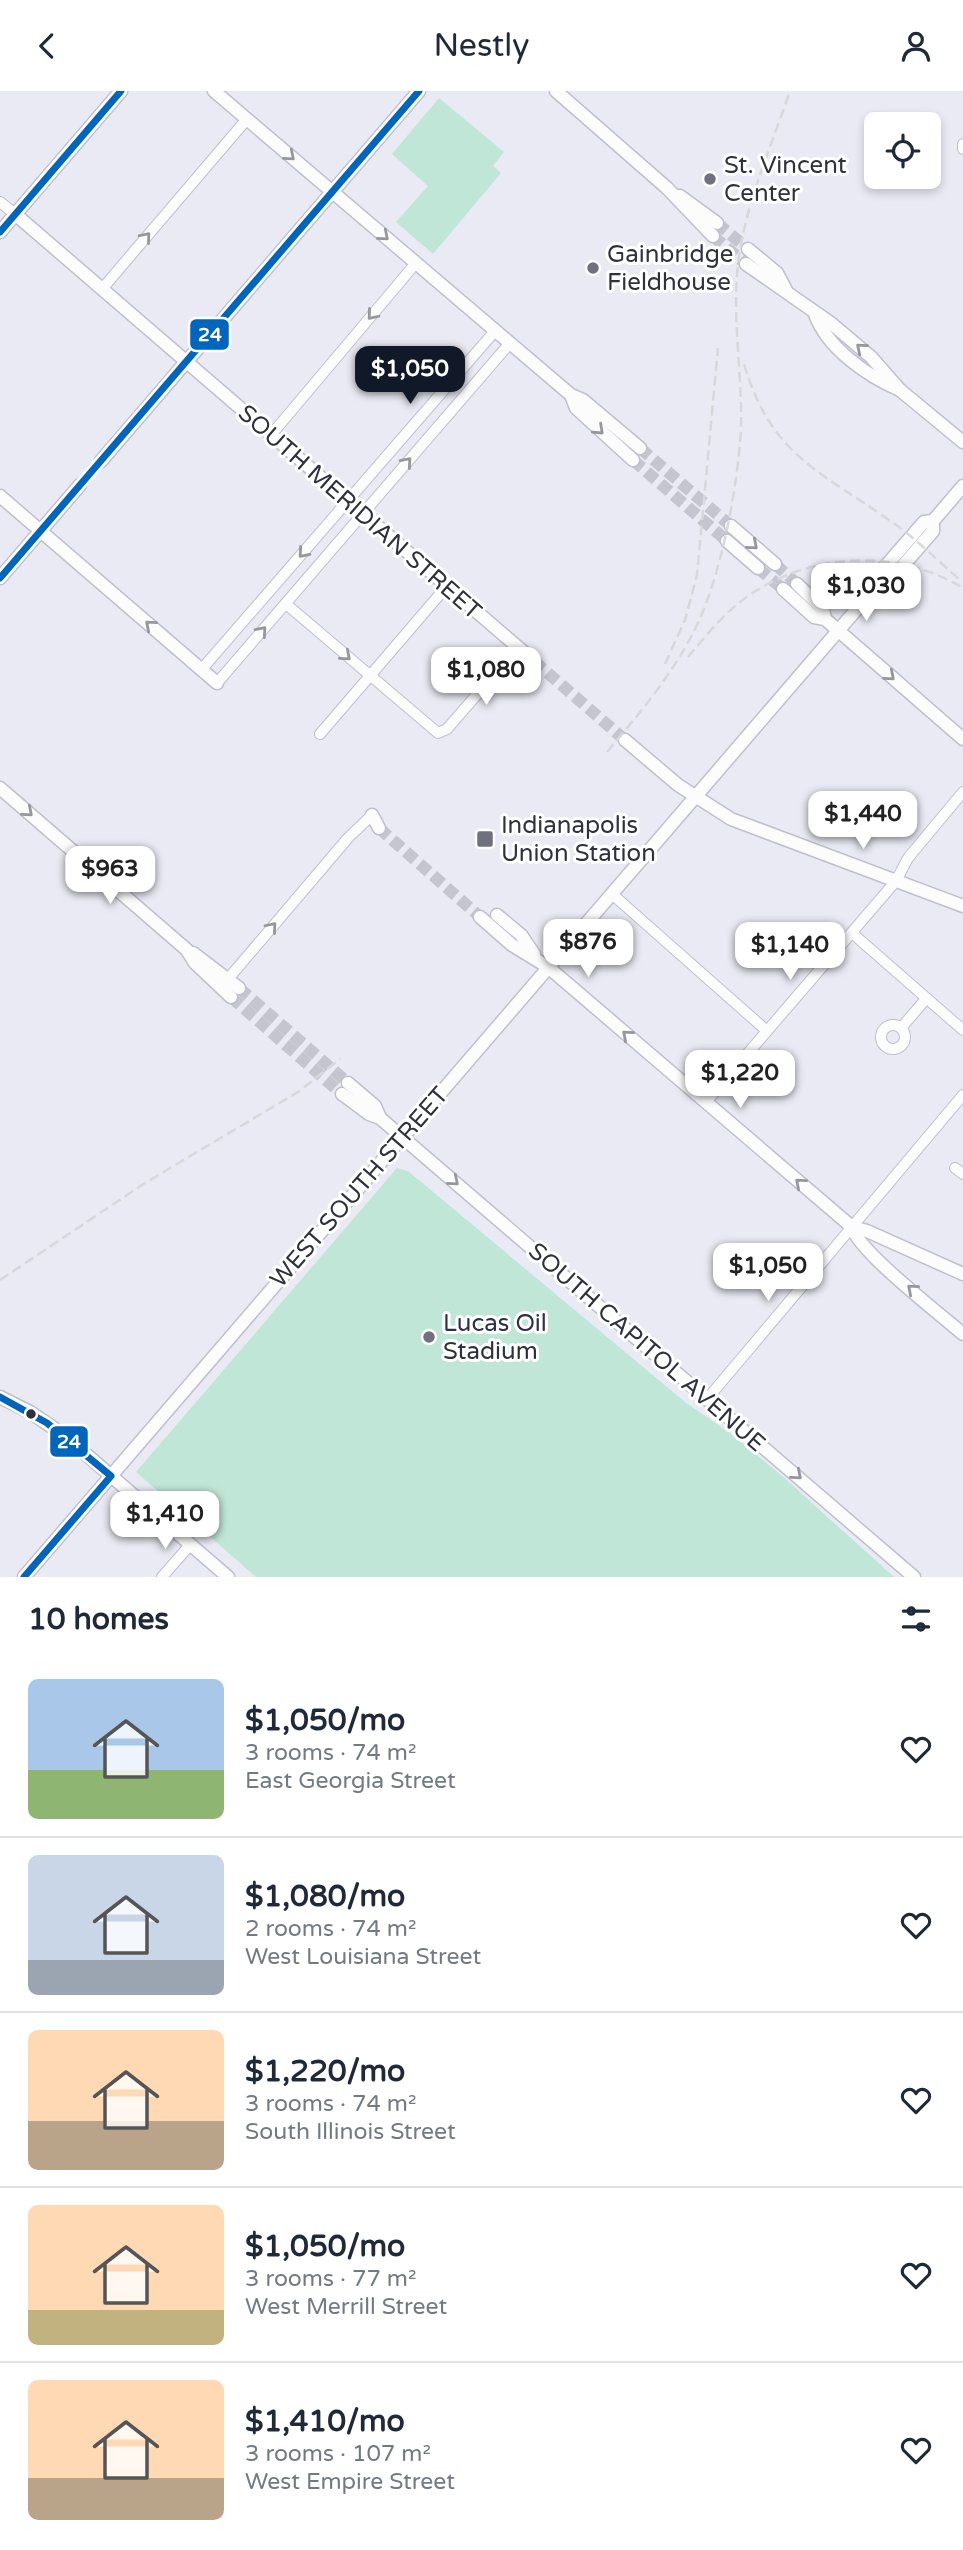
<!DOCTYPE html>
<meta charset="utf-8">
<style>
body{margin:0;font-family:"Varela Round",sans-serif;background:#f6f6f7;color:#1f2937;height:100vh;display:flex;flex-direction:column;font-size:26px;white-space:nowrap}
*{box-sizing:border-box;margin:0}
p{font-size:23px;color:#747a83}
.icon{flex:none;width:38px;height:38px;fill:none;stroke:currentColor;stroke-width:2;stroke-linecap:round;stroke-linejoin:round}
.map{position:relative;height:1486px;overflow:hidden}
.side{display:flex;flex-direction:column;background:#fff;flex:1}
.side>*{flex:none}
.tools{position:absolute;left:864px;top:21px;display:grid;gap:14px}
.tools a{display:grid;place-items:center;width:77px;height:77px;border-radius:10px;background:#fff;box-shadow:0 4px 10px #0003;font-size:35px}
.price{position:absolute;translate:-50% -60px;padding:0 16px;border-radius:14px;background:#fff;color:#222;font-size:23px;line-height:46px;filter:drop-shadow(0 2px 4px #0008)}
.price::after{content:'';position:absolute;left:50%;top:42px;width:21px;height:16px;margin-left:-10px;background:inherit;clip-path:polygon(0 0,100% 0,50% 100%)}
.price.current{background:#111827;color:#fff}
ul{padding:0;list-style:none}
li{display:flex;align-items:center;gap:21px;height:175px;padding:0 28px}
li+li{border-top:2px solid #e0e1e3}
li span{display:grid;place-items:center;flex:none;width:196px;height:140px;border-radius:10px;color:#555}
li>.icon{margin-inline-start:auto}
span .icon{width:84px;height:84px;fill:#fffc;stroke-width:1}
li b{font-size:30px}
h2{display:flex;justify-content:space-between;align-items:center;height:84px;padding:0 28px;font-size:30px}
header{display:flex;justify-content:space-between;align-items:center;height:91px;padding:0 28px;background:#fff;font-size:32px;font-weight:600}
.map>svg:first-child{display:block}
.green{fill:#bfe6d6}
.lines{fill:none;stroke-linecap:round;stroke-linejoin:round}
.major-tunnel{stroke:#c5c5d0;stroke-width:12;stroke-dasharray:12 6;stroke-linecap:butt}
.minor-casing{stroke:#bfc0cc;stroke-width:12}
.major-casing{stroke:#bfc0cc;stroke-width:15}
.minor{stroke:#fcfcfd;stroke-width:10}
.major{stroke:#fcfcfd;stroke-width:12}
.rail{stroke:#d7d8db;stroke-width:2.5;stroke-dasharray:10 5;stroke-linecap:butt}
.bus-1-casing{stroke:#fff;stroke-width:12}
.bus-1{stroke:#0065bd;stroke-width:7}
.oneway{stroke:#96969e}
.poi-dot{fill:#70717f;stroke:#fff;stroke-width:2.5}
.bus-dot{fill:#2f3040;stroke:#fff;stroke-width:2.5}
.labels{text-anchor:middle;stroke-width:6;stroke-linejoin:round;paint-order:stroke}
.poi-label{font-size:24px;fill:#2f3040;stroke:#fff;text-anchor:start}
.street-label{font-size:24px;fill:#2f3040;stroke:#fff}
.line-badge{stroke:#fff;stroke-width:2.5}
.badge-label{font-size:19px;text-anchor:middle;font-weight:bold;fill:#fff}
</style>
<header><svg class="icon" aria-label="back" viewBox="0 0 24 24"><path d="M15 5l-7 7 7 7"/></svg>Nestly<svg class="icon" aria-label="person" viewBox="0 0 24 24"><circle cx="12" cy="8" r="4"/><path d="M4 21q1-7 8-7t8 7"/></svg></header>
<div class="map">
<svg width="963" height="1486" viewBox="0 0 963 1486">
<rect width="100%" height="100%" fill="#eaeaf4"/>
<g class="green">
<path d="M 439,7 L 504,61 L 493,75 L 501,82 L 433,163 L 396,131 L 428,95 L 392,63 Z"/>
<path d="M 397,1077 L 408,1080 L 685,1311 L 730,1342 L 781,1384 L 894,1486 L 256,1486 L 136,1381 Z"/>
</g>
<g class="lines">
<g class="major-tunnel">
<path d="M 717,132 L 748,158"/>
<path d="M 713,145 L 746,173"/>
<path d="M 640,357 L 731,435"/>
<path d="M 633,369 L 727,450"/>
<path d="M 80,394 L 101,370"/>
<path d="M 775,473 L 797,493"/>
<path d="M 758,477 L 783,498"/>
<path d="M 534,570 L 625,649"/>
<path d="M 379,737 L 480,826"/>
<path d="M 239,897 L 348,992"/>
<path d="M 231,906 L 342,1003"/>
</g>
<g class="minor-casing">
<g id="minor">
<path d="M 963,53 L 963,58"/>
<path d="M 0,111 L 15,123"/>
<path d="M 102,198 L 247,28"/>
<path d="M 271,344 L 416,172"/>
<path d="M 286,513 L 438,642 L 447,638 L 518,556"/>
<path d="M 202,578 L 495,240"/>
<path d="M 217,592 L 510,252"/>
<path d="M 320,643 L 447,495"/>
<path d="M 612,803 L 767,940"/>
<path d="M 852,842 L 963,939"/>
<path d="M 228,888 L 348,747 L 372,724"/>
<circle cx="893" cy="946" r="12"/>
<path d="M 901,937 L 925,909"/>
<path d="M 706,1011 L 896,790 L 908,767 L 963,701"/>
<path d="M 955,1077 L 963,1083"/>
<path d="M 708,1307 L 963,1004"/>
<path d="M 162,1486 L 190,1454"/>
</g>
</g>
<g class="major-casing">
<g id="major">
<path d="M 214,0 L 571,304 L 583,309 L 640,357"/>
<path d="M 556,0 L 667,97 L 713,145"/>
<path d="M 680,105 L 717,132"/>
<path d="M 15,123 L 534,570"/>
<path d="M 0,141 L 121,0"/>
<path d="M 748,158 L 777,182 L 786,199"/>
<path d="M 746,173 L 832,233 L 871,266 L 900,299 L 963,351"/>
<path d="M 815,223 C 827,257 867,285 900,299"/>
<path d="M 571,304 L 576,317 L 633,369"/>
<path d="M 101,370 L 419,0"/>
<path d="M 0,405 L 217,592"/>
<path d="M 731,435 L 775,473"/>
<path d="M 727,450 L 758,477"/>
<path d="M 0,487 L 80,394"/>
<path d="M 879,492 L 888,492 L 933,440 L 933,430 L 963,395"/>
<path d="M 797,493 L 823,518 L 825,528"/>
<path d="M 783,498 L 814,526 L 825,528 L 963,648"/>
<path d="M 625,649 L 678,694 L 731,728 L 963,815"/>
<path d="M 0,697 L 187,859 L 195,872 L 231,906"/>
<path d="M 372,724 L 379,737"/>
<path d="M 497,824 L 521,844 L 534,863"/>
<path d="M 480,826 L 512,854 L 548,876 L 852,1136 C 857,1159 941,1224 963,1243"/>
<path d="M 193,862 L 239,897"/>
<path d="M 348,992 L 375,1015 L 380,1027"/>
<path d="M 342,1003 L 369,1023 L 380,1027 L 914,1486"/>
<path d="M 852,1136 L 867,1140 L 963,1183"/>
<path d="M 0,1306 L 30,1321 L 65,1345 L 228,1486"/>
<path d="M 24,1486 L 838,540 L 879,492 L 878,484 L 924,431 L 933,430"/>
</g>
</g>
<use href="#minor" class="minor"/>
<use href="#major" class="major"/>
<g class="rail">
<path d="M 744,273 C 771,364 818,379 889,429 C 914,446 936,468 959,488"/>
<path d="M 688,566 C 704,547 720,527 740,511 C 803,462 894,455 963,497"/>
<path d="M 665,573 L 685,529 L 697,484 L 718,257"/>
<path d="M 607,661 C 639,623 672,584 694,540 C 721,488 739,391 741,333 C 742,280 732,226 738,173 C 745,114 771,56 790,0"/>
<path d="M 0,1189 L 145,1092 L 298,1001 L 340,968"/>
</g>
<g class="bus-1-casing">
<g id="bus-1">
<path d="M 0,141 L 121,0"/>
<path d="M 0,487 L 419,0"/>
<path d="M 0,1306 L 47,1332 L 111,1385 L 24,1486"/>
</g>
</g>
<use href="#bus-1" class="bus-1"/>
</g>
<defs><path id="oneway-chevron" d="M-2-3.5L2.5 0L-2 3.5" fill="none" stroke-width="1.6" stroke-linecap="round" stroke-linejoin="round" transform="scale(1.75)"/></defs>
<g class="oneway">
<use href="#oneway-chevron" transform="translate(290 65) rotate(40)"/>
<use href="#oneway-chevron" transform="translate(384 145) rotate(40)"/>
<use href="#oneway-chevron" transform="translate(146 146) rotate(-50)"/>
<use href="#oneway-chevron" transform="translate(372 224) rotate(130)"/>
<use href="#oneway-chevron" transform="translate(861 257) rotate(-140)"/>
<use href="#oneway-chevron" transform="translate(599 339) rotate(43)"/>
<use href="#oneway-chevron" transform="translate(407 371) rotate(-49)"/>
<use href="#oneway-chevron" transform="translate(753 454) rotate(41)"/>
<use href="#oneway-chevron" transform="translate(303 462) rotate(131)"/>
<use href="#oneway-chevron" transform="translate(150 534) rotate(-139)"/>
<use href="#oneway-chevron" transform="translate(262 540) rotate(-49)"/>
<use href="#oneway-chevron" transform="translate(346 565) rotate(41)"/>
<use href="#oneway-chevron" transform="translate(890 585) rotate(41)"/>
<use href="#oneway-chevron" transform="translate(28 721) rotate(41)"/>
<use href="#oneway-chevron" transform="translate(272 836) rotate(-50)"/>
<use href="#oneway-chevron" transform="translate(627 944) rotate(-139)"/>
<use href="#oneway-chevron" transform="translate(454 1090) rotate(40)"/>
<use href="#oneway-chevron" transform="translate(800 1092) rotate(-139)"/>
<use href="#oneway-chevron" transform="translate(912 1198) rotate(-139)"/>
<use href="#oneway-chevron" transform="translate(797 1384) rotate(41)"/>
</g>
<g class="poi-dot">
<circle cx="710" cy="88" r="7"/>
<circle cx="593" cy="177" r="7"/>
<rect x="476" y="739" width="18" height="18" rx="3.5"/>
<circle cx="429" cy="1246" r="7"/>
</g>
<circle class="bus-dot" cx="31" cy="1323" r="6"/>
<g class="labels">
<g class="poi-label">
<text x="724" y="82">St. Vincent<tspan x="724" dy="28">Center</tspan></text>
<text x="607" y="171">Gainbridge<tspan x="607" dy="28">Fieldhouse</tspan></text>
<text x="501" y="742">Indianapolis<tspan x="501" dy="28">Union Station</tspan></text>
<text x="443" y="1240">Lucas Oil<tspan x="443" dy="28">Stadium</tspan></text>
</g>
<g class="street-label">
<text transform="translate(360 421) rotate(41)" y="8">SOUTH MERIDIAN STREET</text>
<text transform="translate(359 1096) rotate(-49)" y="8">WEST SOUTH STREET</text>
<text transform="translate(647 1256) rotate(41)" y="8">SOUTH CAPITOL AVENUE</text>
</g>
</g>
<g class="line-badge">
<rect x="189" y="227" width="41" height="33" rx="7" fill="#0065bd"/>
<rect x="49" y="1334" width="40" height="33" rx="7" fill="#0065bd"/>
</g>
<g class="badge-label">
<text x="210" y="250">24</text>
<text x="69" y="1357">24</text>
</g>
</svg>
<div class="tools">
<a><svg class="icon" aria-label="locate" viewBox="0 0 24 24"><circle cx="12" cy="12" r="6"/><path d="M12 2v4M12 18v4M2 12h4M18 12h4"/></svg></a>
</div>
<b class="price current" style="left:410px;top:315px">$1,050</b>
<b class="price" style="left:866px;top:532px">$1,030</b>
<b class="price" style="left:486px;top:616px">$1,080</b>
<b class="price" style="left:863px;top:760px">$1,440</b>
<b class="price" style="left:110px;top:815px">$963</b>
<b class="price" style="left:588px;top:888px">$876</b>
<b class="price" style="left:790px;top:891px">$1,140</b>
<b class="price" style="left:740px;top:1019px">$1,220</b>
<b class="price" style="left:768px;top:1212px">$1,050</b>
<b class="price" style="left:165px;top:1460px">$1,410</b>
</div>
<section class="side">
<h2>10 homes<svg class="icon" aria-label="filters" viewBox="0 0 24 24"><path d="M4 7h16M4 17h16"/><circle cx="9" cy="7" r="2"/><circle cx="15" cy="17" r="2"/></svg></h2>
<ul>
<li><span style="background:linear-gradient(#a9c7e8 65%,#8fb573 0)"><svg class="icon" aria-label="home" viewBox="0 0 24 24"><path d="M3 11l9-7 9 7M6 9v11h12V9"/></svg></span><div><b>$1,050/mo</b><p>3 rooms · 74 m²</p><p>East Georgia Street</p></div><svg class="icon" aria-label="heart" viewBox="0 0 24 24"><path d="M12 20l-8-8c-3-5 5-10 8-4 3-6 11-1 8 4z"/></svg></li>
<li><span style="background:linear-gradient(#c9d6e8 75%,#9aa5b1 0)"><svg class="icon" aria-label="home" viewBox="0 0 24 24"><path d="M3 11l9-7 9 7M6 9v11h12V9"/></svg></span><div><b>$1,080/mo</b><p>2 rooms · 74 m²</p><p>West Louisiana Street</p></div><svg class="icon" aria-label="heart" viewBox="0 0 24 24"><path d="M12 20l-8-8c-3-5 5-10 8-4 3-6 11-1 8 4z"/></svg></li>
<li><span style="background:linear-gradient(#ffd9b3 65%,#b9a48a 0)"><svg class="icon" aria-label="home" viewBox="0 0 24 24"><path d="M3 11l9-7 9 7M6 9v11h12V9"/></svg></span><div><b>$1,220/mo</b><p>3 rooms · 74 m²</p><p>South Illinois Street</p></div><svg class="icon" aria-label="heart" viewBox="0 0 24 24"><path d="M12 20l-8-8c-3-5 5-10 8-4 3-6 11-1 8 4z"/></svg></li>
<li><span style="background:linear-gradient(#ffd9b3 75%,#c2b280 0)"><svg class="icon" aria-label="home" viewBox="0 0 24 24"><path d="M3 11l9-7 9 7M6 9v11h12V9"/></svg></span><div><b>$1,050/mo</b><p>3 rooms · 77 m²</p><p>West Merrill Street</p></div><svg class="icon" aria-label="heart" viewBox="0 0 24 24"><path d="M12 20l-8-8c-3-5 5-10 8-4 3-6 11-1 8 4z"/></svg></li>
<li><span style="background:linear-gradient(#ffd9b3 70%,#b9a48a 0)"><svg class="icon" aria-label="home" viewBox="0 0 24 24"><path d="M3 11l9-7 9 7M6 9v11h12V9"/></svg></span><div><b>$1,410/mo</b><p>3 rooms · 107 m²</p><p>West Empire Street</p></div><svg class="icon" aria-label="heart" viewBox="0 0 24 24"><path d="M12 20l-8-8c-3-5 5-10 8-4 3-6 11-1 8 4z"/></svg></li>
</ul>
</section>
